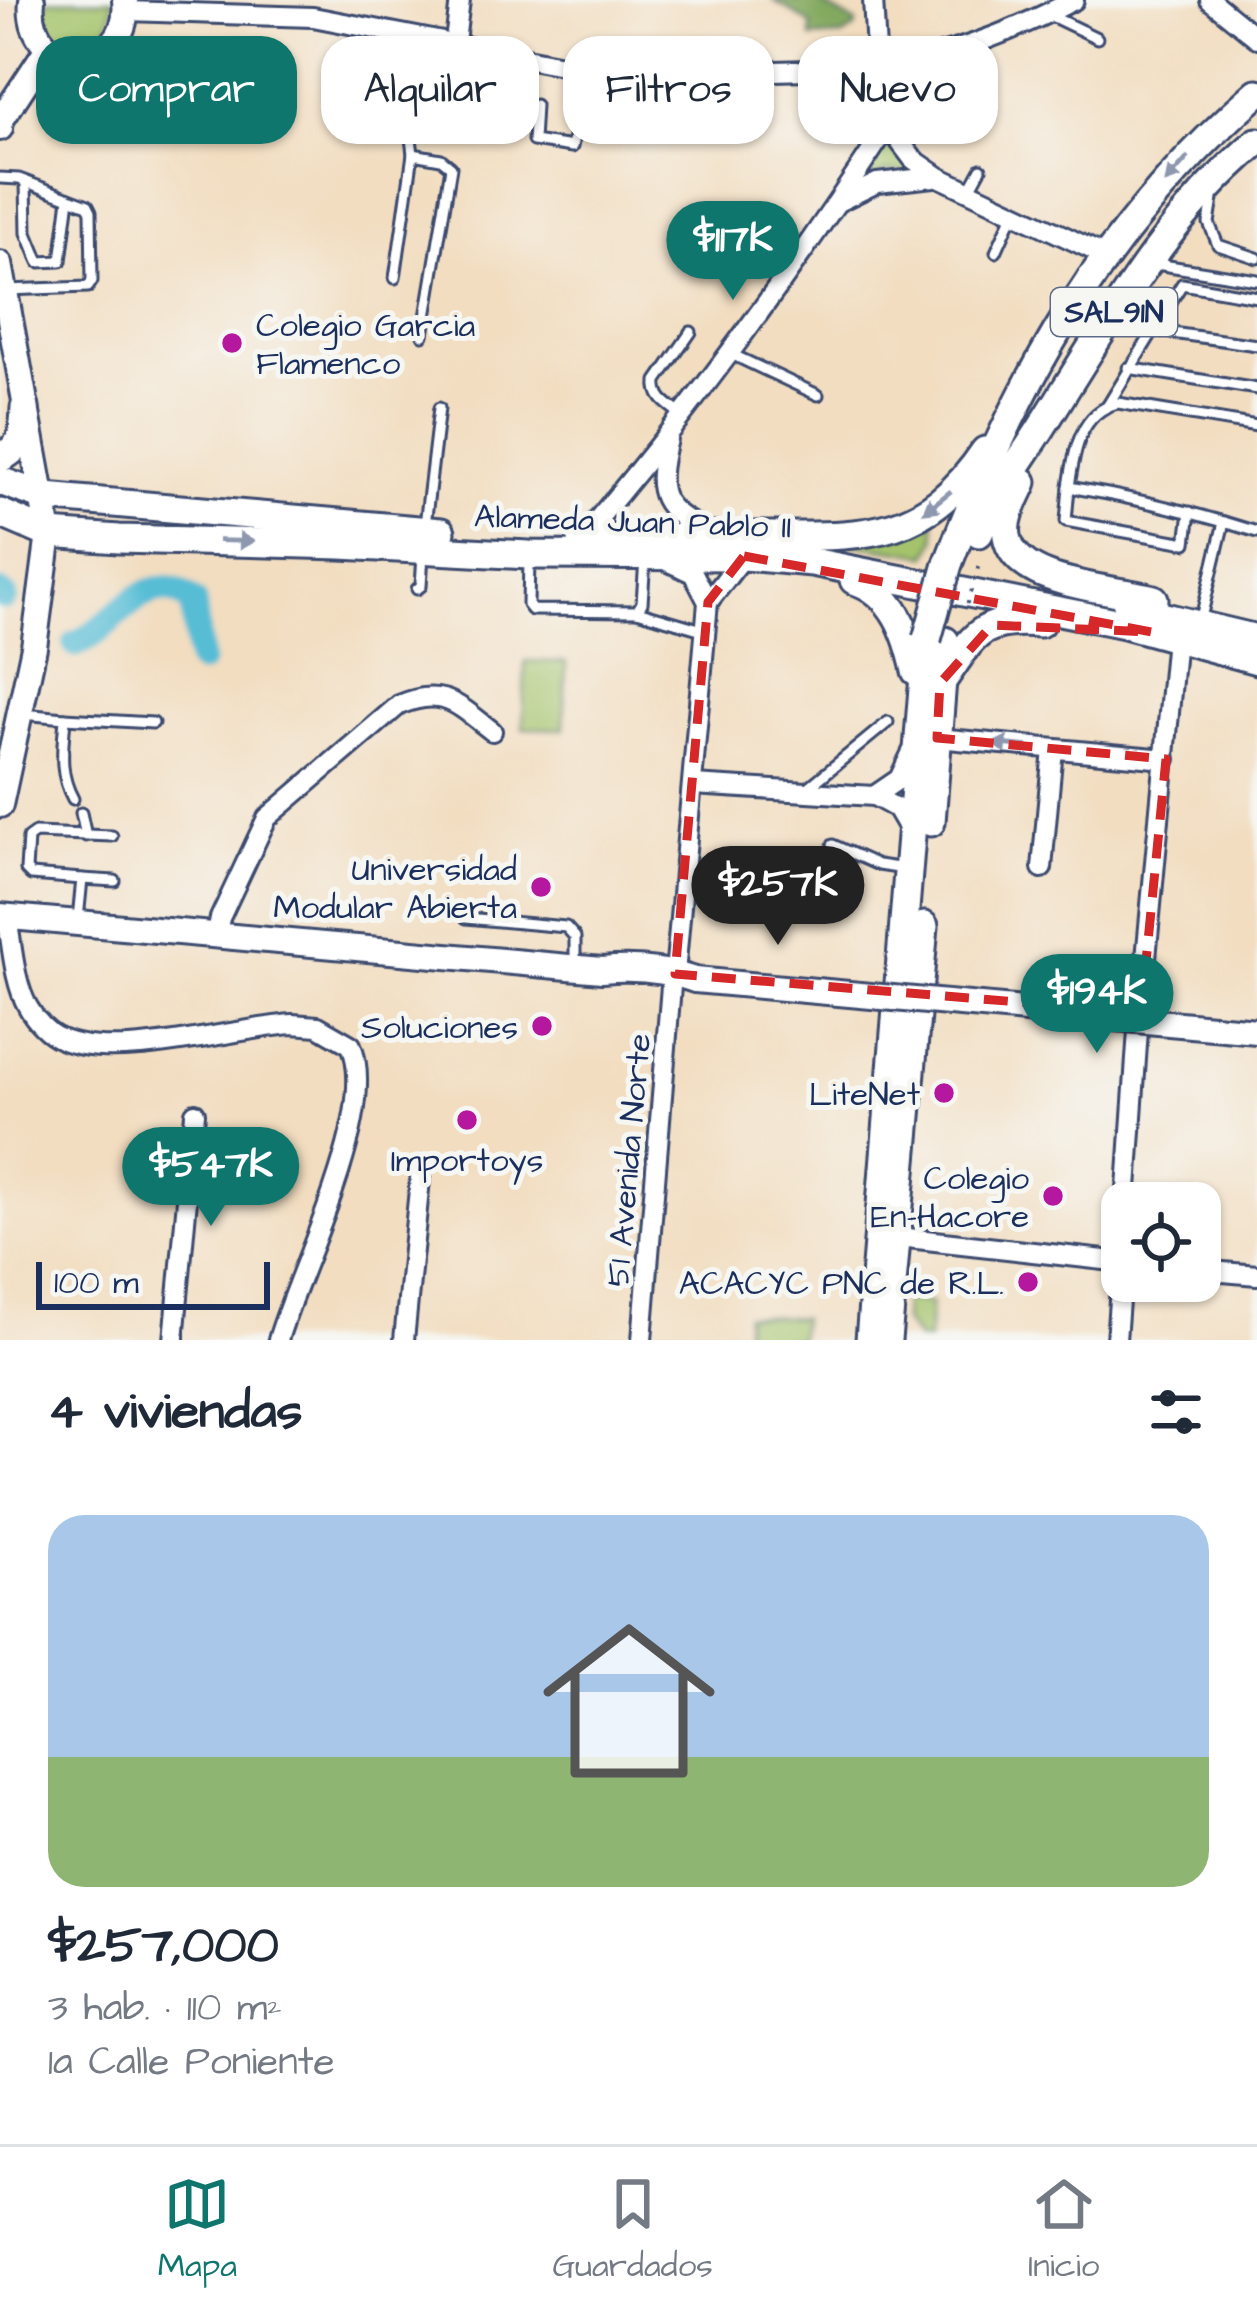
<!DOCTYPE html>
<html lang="es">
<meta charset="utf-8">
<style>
body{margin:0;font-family:"Architects Daughter",sans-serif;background:#f6f6f7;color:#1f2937;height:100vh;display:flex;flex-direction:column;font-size:45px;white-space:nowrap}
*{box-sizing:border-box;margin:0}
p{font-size:39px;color:#747a83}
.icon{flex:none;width:66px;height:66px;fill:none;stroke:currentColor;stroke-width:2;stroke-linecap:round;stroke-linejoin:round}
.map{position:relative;height:1340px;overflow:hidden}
.sheet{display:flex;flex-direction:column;background:#fff;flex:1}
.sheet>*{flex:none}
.hud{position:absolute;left:36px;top:36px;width:1185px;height:108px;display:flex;gap:24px}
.buttons{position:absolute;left:1101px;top:1182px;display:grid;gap:24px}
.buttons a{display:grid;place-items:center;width:120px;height:120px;border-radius:24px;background:#fff;box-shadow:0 3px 9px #0004;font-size:60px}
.scale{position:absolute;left:36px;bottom:30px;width:234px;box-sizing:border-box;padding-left:12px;border:6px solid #1b2f5e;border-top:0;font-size:33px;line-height:42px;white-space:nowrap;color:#1b2f5e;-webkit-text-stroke:9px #f6f6f2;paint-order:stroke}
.price{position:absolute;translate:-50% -102px;padding:0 27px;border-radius:42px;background:#0f766e;color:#fff;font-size:39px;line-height:78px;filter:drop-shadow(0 3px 6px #0008)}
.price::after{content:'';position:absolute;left:50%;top:72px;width:36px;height:27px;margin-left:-18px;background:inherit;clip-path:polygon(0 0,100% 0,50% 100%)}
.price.selected{background:#222;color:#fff}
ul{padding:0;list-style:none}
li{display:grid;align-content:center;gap:24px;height:636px;padding:0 48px}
li span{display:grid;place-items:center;height:372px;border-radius:36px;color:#555}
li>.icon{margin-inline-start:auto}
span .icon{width:216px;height:216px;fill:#fffc;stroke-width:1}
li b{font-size:51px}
h2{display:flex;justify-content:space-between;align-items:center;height:144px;padding:0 48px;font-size:51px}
.chip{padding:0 42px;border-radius:36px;background:#fff;box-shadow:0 3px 9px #0004;font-size:42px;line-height:108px}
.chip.selected{background:#0f766e;color:#fff}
.menu{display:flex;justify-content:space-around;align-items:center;height:168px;border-top:3px solid #e0e1e3;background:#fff;font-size:33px;color:#747a83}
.menu a{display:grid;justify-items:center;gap:6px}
.menu .selected{color:#0f766e}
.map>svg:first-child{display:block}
.green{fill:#a4c36b;stroke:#607964;stroke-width:3}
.forest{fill:#83a95f;stroke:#4f6c5e;stroke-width:3}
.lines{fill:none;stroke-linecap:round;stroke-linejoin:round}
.river{stroke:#57bdd5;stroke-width:27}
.lane-casing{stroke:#3b496d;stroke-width:15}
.street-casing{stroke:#3b496d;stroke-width:24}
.secondary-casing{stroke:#3b496d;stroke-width:30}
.primary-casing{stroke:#3b496d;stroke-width:33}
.lane{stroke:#fff;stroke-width:9}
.street{stroke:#fff;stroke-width:18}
.secondary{stroke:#fff;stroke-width:24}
.primary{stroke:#fff;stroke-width:27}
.secondary-bridge-casing{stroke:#3b496d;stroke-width:30;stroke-linecap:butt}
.primary-bridge-casing{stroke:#3b496d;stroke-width:33;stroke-linecap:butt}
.path-bridge{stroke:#3b496d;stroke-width:3;stroke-dasharray:3 9;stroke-linecap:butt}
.secondary-bridge{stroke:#fff;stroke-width:24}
.primary-bridge{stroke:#fff;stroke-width:27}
.oneway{fill:#8d97ae}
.marked{fill:none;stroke:#d62828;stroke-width:9;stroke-dasharray:24 15;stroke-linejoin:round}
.poi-dot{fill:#b5179e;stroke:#f6f6f2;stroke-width:4.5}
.labels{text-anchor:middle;stroke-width:10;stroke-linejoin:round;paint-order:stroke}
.shield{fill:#f6f6f2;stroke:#5d6b8a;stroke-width:3}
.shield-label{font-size:30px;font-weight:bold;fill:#1b2f5e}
.poi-label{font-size:33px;fill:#1b2f5e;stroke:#f6f6f2;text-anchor:end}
.street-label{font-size:33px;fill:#1b2f5e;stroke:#f6f6f2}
</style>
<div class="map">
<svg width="1257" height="1340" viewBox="0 0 1257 1340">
<rect width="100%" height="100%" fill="#f6f6f2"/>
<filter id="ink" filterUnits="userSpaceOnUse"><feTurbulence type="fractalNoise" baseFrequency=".00833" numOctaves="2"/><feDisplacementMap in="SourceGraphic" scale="24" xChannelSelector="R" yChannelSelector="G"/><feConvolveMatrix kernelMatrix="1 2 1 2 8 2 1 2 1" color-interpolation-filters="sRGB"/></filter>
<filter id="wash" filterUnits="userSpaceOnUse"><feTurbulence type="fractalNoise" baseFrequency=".004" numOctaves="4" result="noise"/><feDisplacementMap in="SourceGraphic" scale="48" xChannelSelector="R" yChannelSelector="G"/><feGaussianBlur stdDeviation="2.7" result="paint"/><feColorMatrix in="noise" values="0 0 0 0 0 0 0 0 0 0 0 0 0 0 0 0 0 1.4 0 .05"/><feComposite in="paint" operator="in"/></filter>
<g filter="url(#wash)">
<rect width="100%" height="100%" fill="#f2ddc0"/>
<g class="green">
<path d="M 44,0 L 113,0 C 111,43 76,66 46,27 Z"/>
<path d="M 889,135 L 920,172 L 887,172 L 863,181 Z"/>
<path d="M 934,519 L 936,539 L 928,555 L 848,543 Z"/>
<path d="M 525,661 L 566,662 L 564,729 L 523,728 Z"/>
<path d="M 904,1300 L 931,1303 L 928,1340 L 917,1339 L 903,1321 Z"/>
<path d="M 746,1315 L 801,1318 L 799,1340 L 744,1340 Z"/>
</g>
<path class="forest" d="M 773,0 L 814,0 L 856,23 L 855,28 L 844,36 L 811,38 L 811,24 Z"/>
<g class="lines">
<g class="river">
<path d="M 0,593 L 5,597"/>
<path d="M 76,644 C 115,628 147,562 193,602 L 200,661"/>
</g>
</g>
</g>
<g filter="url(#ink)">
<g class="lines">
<g class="lane-casing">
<g id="lane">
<path d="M 1047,14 L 1097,38"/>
<path d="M 535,105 L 533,141 L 572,147 L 588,70"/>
<path d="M 413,154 L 441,159 L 451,167 L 423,335"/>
<path d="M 0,178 L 19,179 L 88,205 L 91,211 L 92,281 L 88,287 L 6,290"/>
<path d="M 26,182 L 27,233 L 39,262 L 61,261 L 69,198"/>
<path d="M 969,191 L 981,169"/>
<path d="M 1213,199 L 1209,223 L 1218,245 L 1257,258"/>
<path d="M 996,252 L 1014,212"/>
<path d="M 1156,264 L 1257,280"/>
<path d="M 395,278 L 413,154 L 406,99 L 414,35"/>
<path d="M 1151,330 L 1257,345"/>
<path d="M 729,353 L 818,395"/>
<path d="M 1128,368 L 1257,389"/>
<path d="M 1108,405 L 1182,284 L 1257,297"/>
<path d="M 682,415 C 669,405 655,399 657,381 L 691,332"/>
<path d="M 1069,487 C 1074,454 1079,412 1118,403 L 1257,426"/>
<path d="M 1190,512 L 1186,543 L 1066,521 L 1069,487 C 1122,496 1172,507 1224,522 L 1200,622"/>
<path d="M 1224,522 L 1257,532"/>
<path d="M 425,525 L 439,408"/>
<path d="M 529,560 L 528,605 L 532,610 L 637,611 L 706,631"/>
<path d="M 417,589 L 421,586 L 423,554"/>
<path d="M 637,611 L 642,603 L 645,559"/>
<path d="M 23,714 L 65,718 C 63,747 58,772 73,799"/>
<path d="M 65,718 L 153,723"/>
<path d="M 804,791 L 888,722"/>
<path d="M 81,813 L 86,836"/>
<path d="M 833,845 L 878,865 L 905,869"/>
<path d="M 82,879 L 115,881"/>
<path d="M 466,918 L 566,927 L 575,937 L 575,967"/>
<path d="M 78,919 L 82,879 L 31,875 L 26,870 L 28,838 L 35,833 L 112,836"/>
</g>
</g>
<g class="street-casing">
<g id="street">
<path d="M 873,0 L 877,68 L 888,126 L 913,159 L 939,177 L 1104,255"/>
<path d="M 1210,0 L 1257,38"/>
<path d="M 126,11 L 313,17 L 588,70 L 644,75 L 877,68 C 946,58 1012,32 1074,0"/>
<path d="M 455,42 L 460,0"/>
<path d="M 840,201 L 877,183 L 934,177"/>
<path d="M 667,439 C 653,497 660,508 712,534"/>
<path d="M 581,539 C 693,409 794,269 888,126"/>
<path d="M 667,561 L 693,573 L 708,602 L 675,974"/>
<path d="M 708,602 L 744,556"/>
<path d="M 937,738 L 1166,759"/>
<path d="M 693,785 L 874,796 L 896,808 L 910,832"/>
<path d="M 874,796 L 899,779 L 912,752"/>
<path d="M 1042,868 L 1053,749"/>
<path d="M 7,917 C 12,944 14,983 28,1007 C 35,1020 48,1034 61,1039 C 115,1063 234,1028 293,1024 L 318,1026 L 351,1045 C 380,1112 299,1267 278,1340"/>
<path d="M 216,937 L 220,918 L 267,818 L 399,705 C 443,686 458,705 492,731"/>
<path d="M 1141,1012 L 1176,638"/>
<path d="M 1126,1203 L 1138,1030"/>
<path d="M 899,1237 L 1122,1262"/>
<path d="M 1200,1270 L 1257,1275"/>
<path d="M 174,1340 L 195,1113"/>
<path d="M 404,1340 L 421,1169"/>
<path d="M 642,1340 L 671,986"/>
<path d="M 1116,1340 L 1122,1261"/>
</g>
</g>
<g class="secondary-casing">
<g id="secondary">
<path d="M 32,0 C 24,77 133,76 125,0"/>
<path d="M 0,128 L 1,120 L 48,48"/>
<path d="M 0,264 L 49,534 L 34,647 L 0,805"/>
<path d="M 0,916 L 602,970 C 633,967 666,970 695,980"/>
</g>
</g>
<g class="primary-casing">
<g id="primary">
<path d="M 0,458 C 23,447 24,432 25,408"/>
<path d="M 0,481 L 45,497 L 441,532"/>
<path d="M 1023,482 C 1016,499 1004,517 1007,536 C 1015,586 1113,588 1154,599"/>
<path d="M 0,513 L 49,534 L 119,539 L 341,545 L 529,555 L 744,556 L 812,562 L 1125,624 L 1257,660"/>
<path d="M 979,533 C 995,493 1023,458 1045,422 C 1107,323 1166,218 1257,142"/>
<path d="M 749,536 C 853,535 920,548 985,451"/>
<path d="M 582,539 L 717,537 L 765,540"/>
<path d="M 948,564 C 1018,377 1105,225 1257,93"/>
<path d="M 854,580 C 894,592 908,634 916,671"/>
<path d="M 1127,608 L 1257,639"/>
<path d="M 943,680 C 975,634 980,618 1040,623"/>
<path d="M 931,822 L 945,641"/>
<path d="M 870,1340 L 927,639"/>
<path d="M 887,1340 L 924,926"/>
</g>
</g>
<use href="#lane" class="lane"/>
<use href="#street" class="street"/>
<use href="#secondary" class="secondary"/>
<use href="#primary" class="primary"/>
<g class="secondary-bridge-casing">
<path id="secondary-bridge" d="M 695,980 L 1257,1031"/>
</g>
<g class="primary-bridge-casing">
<path id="primary-bridge" d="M 927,639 L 948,564"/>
</g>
<path class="path-bridge" d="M 967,604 L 981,560"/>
<use href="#secondary-bridge" class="secondary-bridge"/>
<use href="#primary-bridge" class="primary-bridge"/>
</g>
<defs><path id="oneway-solid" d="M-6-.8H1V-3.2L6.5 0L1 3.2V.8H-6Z" transform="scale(3)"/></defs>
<g class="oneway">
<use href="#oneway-solid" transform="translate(1177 170) rotate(131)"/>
<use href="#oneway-solid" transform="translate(937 502) rotate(142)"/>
<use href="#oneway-solid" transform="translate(236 541) rotate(1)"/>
<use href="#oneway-solid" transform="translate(1010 745) rotate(-175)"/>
</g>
</g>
<path class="marked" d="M 744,556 L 1152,632 L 992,625 L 940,683 L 937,738 L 1166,759 L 1141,1012 L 675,974 L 708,602 Z"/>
<g class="poi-dot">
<circle cx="232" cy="343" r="12"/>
<circle cx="541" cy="887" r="12"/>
<circle cx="542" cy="1026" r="12"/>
<circle cx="944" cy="1093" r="12"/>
<circle cx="467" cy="1120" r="12"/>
<circle cx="1053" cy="1196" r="12"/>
<circle cx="1028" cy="1282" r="12"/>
</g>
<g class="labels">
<rect class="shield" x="1051" y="288" width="126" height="48" rx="9"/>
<g class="shield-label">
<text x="1114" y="322">SAL91N</text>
</g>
<g class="poi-label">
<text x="256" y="336" text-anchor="start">Colegio Garcia<tspan x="256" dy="38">Flamenco</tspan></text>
<text x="517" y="880">Universidad<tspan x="517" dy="38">Modular Abierta</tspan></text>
<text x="518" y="1038">Soluciones</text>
<text x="920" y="1105">LiteNet</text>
<text x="467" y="1171" text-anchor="middle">Importoys</text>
<text x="1029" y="1189">Colegio<tspan x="1029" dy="38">En-Hacore</tspan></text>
<text x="1004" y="1294">ACACYC PNC de R.L.</text>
</g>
<g class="street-label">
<text transform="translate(633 520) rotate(2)" y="12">Alameda Juan Pablo II</text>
<text transform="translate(627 1160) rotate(-85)" y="12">51 Avenida Norte</text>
</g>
</g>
</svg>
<div class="buttons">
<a><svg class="icon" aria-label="locate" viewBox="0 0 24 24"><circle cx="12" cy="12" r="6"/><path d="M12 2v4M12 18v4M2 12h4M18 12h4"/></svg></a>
</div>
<div class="scale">100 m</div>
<b class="price" style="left:733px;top:303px">$117K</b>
<b class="price selected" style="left:778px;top:948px">$257K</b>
<b class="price" style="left:1097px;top:1056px">$194K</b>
<b class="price" style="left:211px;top:1229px">$547K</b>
<div class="hud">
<a class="chip selected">Comprar</a>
<a class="chip">Alquilar</a>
<a class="chip">Filtros</a>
<a class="chip">Nuevo</a>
</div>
</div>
<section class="sheet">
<h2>4 viviendas<svg class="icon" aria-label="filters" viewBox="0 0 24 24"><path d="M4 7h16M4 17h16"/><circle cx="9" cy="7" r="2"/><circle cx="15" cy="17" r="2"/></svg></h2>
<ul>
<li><span style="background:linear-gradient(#a9c7e8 65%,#8fb573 0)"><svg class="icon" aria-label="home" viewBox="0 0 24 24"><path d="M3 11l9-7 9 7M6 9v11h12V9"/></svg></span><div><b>$257,000</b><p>3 hab. · 110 m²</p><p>1a Calle Poniente</p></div></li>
</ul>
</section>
<nav class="menu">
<a class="selected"><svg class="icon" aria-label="map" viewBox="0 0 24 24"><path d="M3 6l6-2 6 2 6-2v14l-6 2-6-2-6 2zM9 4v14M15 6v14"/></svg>Mapa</a>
<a><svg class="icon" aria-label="saved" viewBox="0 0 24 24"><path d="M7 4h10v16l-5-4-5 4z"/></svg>Guardados</a>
<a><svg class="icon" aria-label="home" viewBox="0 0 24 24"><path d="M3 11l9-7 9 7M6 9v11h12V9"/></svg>Inicio</a>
</nav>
